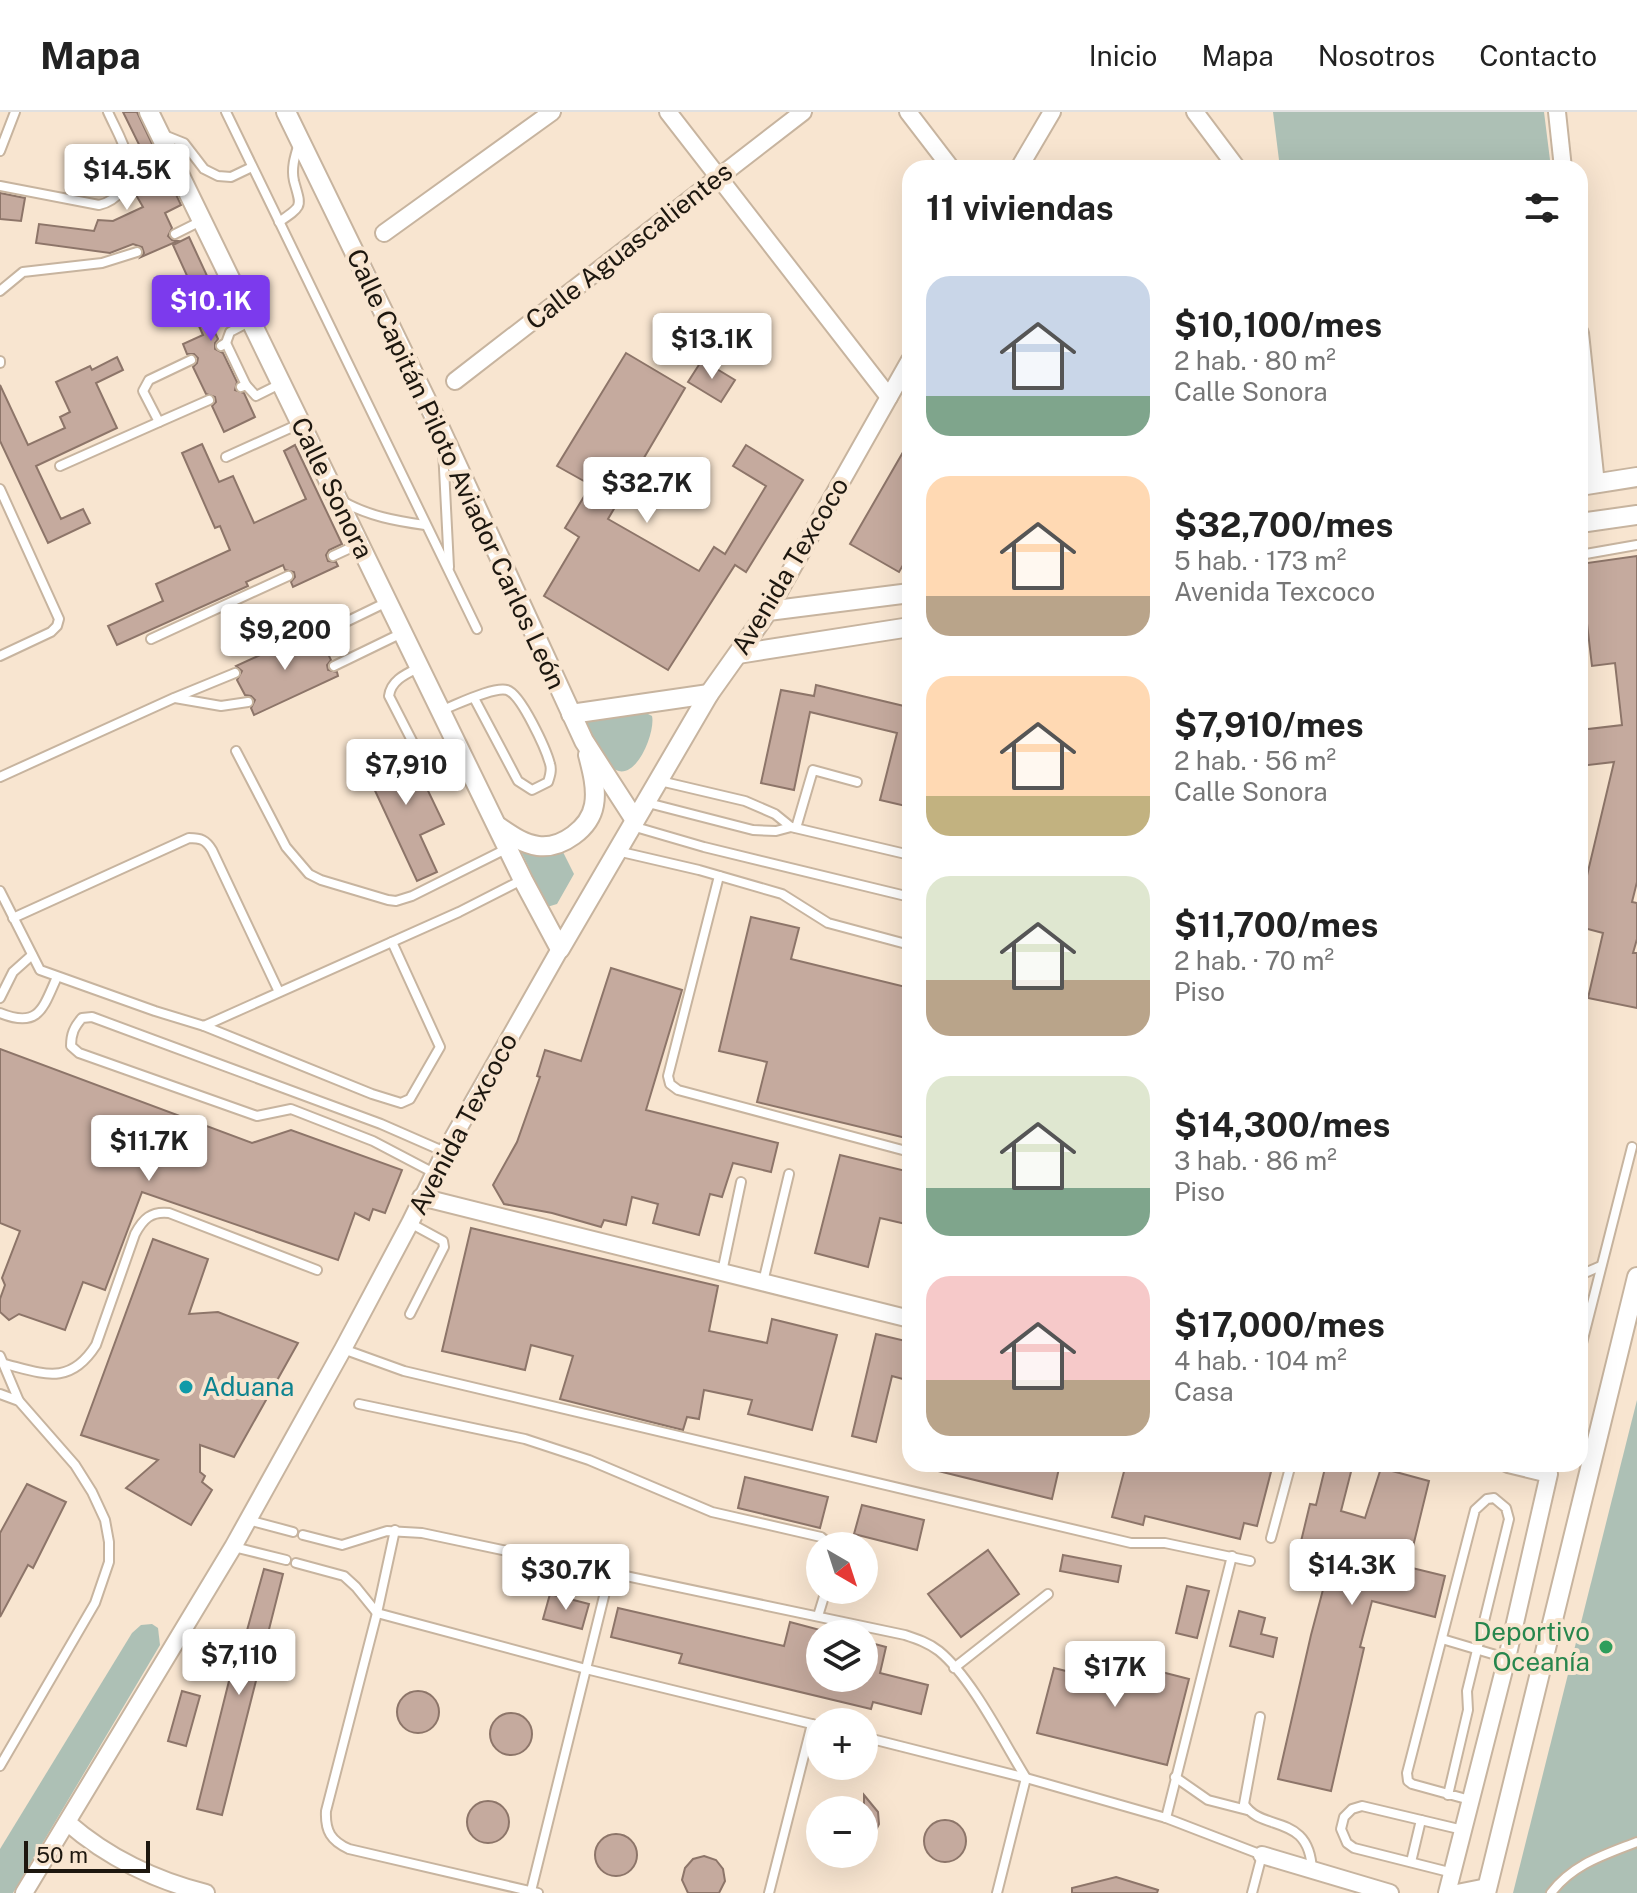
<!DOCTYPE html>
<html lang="es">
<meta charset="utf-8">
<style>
body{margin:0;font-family:"Public Sans",sans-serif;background:#f6f6f6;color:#222;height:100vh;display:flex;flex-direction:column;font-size:30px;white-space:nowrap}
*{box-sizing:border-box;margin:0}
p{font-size:26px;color:#767676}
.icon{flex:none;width:44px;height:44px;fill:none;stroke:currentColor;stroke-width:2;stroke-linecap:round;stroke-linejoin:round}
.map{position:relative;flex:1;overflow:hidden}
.details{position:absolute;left:902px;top:48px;width:686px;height:1312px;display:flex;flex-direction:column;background:#fff;border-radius:24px;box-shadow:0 8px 32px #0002}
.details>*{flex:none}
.needle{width:52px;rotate:141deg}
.controls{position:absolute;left:806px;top:1420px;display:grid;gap:16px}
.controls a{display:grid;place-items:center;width:72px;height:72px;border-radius:50%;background:#fff;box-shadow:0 8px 32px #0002;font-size:40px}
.scale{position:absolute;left:24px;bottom:20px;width:126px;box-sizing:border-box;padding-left:8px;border:4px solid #1d170f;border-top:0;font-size:22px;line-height:28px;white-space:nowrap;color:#1d170f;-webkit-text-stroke:6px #f8e5d0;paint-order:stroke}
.price{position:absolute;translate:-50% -68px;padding:0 18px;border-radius:8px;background:#fff;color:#222;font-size:26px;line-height:52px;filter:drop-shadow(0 2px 4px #0008)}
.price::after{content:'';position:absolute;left:50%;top:48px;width:24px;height:18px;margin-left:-12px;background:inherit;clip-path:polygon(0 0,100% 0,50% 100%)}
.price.selected{background:#7c3aed;color:#fff}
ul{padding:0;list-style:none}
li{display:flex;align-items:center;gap:24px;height:200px;padding:0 24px}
li span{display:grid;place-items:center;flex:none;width:224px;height:160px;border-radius:24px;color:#555}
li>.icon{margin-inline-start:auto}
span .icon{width:96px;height:96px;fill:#fffc;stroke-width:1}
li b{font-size:34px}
h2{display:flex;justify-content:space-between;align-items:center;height:96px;padding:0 24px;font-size:34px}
header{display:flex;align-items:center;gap:48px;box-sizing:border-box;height:112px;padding:0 40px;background:#fff;border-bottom:2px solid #e0e0e0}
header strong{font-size:38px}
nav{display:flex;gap:44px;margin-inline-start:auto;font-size:28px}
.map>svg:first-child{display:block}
.green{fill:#adc0b5}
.building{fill:#c5aa9e;stroke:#8d7569;stroke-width:2}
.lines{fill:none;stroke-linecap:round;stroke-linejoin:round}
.service-casing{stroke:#c7b49f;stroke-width:12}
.minor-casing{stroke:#c7b49f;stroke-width:20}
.tertiary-casing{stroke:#c7b49f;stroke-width:22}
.service{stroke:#fff;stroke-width:8}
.minor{stroke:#fff;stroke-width:16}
.tertiary{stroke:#fff;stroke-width:18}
.culture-dot{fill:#0f9aa8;stroke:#f8e5d0;stroke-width:3}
.leisure-dot{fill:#2e9e5b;stroke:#f8e5d0;stroke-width:3}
.labels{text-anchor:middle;stroke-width:8;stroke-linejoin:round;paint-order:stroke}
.street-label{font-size:26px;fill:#1d170f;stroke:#f8e5d0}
.culture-label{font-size:26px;fill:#0d838f;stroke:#f8e5d0;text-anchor:start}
.leisure-label{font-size:26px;fill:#27864d;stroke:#f8e5d0;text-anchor:end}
</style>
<header>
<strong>Mapa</strong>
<nav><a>Inicio</a><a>Mapa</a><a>Nosotros</a><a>Contacto</a></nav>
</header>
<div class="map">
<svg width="1637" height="1781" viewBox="0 0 1637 1781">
<rect width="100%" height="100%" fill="#f8e5d0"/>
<g class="green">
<path d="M 1273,0 L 1544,0 L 1551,56 L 1280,56 Z"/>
<path d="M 644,600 L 652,604 C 656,620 634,677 610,654 C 599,644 593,623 586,610 Z"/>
<path d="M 561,736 L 574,762 L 557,792 L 547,795 L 521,739 L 538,740 Z"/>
<path d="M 1637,1288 L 1637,1781 L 1513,1781 Z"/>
<path d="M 152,1512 L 158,1516 L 160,1533 L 13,1781 L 0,1781 L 0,1737 L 132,1521 L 141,1513 Z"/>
</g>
<g class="building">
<path d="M 123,0 L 137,0 L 181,93 L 165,101 L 172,116 L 168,124 L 172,128 L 178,129 L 141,145 L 144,141 L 142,135 L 133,132 L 110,141 L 36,131 L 39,112 L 94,119 L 98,108 L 113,109 L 143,95 L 132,76 L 155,65 Z"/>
<path d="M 0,81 L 25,86 L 21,109 L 0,107 Z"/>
<path d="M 189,125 L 227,207 L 212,214 L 218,227 L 215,231 L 215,237 L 223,241 L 237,270 L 235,278 L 244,281 L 255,305 L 224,320 L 212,294 L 216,290 L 215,285 L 206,282 L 193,255 L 197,251 L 198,246 L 194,242 L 187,242 L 183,232 L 203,223 L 180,172 L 189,168 L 173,133 Z"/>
<path d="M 626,241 L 685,276 L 608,407 L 699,459 L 714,435 L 725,442 L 766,374 L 733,354 L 746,333 L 803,368 L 746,460 L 735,453 L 668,558 L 544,484 L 579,425 L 565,416 L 591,373 L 557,354 Z"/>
<path d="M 117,245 L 123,258 L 96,271 L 117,316 L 36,354 L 61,407 L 83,397 L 90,411 L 48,431 L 0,329 L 0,273 L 28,333 L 65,316 L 60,305 L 70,300 L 56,270 L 90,254 L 92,258 Z"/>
<path d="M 702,248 L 735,268 L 721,290 L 688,270 Z"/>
<path d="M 910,328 L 910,441 L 899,460 L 850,432 Z"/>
<path d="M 202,332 L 219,370 L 233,364 L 254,411 L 306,387 L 284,339 L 295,333 L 342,432 L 329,438 L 326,443 L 328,449 L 336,450 L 338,454 L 293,475 L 291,470 L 295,465 L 294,460 L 285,458 L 283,453 L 246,470 L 248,474 L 117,533 L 108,514 L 163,489 L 156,472 L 230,438 L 220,414 L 215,416 L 182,341 Z"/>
<path d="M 1637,444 L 1637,770 L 1632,790 L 1637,791 L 1637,827 L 1633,841 L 1637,841 L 1637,896 L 1588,886 L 1603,821 L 1580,815 L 1580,793 L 1614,650 L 1580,654 L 1580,618 L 1622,613 L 1615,551 L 1592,554 L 1580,452 Z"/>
<path d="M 315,518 L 313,527 L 322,529 L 331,548 L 327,553 L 328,558 L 337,560 L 338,564 L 254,603 L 251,596 L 255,588 L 251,584 L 245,583 L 237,568 L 242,559 L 236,554 Z"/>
<path d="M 816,573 L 904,594 L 905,587 L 910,588 L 910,695 L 880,688 L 897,621 L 810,600 L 794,678 L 761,671 L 781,578 L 814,584 Z"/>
<path d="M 407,635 L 444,712 L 420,723 L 437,760 L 417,769 L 364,655 Z"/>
<path d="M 751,805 L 799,816 L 791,847 L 910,876 L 910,1027 L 757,990 L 767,950 L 719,939 Z"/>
<path d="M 611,856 L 682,878 L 646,998 L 778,1031 L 771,1060 L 733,1051 L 722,1085 L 710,1082 L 699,1123 L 653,1111 L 658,1092 L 632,1085 L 626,1113 L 604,1108 L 601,1115 L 552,1101 L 504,1092 L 493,1073 L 517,1030 L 540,965 L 537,964 L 545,938 L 581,949 Z"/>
<path d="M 0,937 L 252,1031 L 291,1018 L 402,1058 L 385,1101 L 373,1097 L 369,1108 L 355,1101 L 338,1148 L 142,1080 L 105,1178 L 83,1170 L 65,1218 L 19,1202 L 9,1208 L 0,1200 L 0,1187 L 5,1173 L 2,1166 L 20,1119 L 0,1111 Z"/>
<path d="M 840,1043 L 910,1060 L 910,1113 L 880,1106 L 868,1155 L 815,1141 Z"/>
<path d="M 471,1116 L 718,1174 L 709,1219 L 767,1231 L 772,1207 L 837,1223 L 812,1318 L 748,1302 L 752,1288 L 704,1278 L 699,1307 L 687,1305 L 683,1318 L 560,1287 L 573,1244 L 531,1233 L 525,1258 L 442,1239 Z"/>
<path d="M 153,1127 L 208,1147 L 189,1202 L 218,1200 L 298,1231 L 234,1345 L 200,1333 L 200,1360 L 205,1364 L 202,1370 L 212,1378 L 191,1413 L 126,1376 L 158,1348 L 81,1323 Z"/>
<path d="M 876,1222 L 910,1230 L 910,1269 L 892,1264 L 876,1330 L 852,1324 Z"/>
<path d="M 931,1352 L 1060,1352 L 1052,1387 L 930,1357 Z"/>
<path d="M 1126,1352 L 1273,1352 L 1257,1414 L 1244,1411 L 1240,1427 L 1145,1404 L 1143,1413 L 1112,1405 Z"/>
<path d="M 1326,1352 L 1353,1352 L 1341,1399 L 1365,1406 L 1381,1356 L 1429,1369 L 1408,1455 L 1445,1464 L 1435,1505 L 1372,1489 L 1360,1535 L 1364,1536 L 1331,1679 L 1278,1667 L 1311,1523 L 1329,1455 L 1297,1446 L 1310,1392 L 1316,1393 Z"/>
<path d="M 745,1365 L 828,1385 L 820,1416 L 738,1396 Z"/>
<path d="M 27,1372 L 66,1390 L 33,1456 L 28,1453 L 0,1505 L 0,1421 Z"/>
<path d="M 862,1393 L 924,1408 L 917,1438 L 854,1422 Z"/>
<path d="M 988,1438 L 1019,1482 L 961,1525 L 928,1482 Z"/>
<path d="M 1063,1443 L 1121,1454 L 1118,1470 L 1060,1459 Z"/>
<path d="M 264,1457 L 283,1462 L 222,1703 L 197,1697 L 241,1521 L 246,1522 Z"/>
<path d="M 1187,1474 L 1209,1479 L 1197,1526 L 1176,1521 Z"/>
<path d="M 550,1482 L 589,1492 L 582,1517 L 543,1507 Z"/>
<path d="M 618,1496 L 784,1534 L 790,1510 L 820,1518 L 820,1566 L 864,1566 L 864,1529 L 886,1535 L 880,1561 L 928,1573 L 921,1602 L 873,1590 L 871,1597 L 679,1551 L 682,1542 L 611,1525 Z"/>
<path d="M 1239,1499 L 1265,1506 L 1261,1522 L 1277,1526 L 1273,1545 L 1230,1534 Z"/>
<path d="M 1103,1545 L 1189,1567 L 1167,1653 L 1037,1621 L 1054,1556 L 1074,1561 L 1078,1548 L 1101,1553 Z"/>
<path d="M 182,1579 L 200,1584 L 186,1634 L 168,1629 Z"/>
<circle cx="418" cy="1600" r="21"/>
<circle cx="511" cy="1622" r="21"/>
<path d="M 864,1683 L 878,1700 L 879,1712 L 864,1742 Z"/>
<circle cx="488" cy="1710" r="21"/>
<circle cx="945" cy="1729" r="21"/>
<circle cx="616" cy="1743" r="21"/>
<path d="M 704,1744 L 716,1748 L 723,1757 L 725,1769 L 719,1781 L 688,1781 L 682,1768 L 685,1756 L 693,1747 Z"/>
<path d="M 1116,1765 L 1158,1778 L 1157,1781 L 1072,1781 L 1072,1776 Z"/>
</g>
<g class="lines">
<g class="service-casing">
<g id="service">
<path d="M 226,0 L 477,517"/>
<path d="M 164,23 L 184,31 L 204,57 L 218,64 L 231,65 L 252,55"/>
<path d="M 0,39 L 15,0"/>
<path d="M 0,74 L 99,93 C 108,91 115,87 121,79 C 140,54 119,25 108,0"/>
<path d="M 279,110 C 304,93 301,95 294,69 C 291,56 295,44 299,31"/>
<path d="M 175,122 L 201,109"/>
<path d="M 0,179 L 23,160 L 102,151 L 137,140"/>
<path d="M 226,231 L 246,273"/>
<path d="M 221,234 L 226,231 L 230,220 L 251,209"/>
<path d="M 191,248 L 149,268 L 143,279 L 159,310 L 209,288"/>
<path d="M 0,249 L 0,251"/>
<path d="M 241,275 L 246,273 L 256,284 L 282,271"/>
<path d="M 443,337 L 449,455"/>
<path d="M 226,345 L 299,312"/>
<path d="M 60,354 L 159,310"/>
<path d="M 0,377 L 59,507 L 57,514 L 51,520 L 0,544"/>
<path d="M 342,389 C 368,404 396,409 425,413"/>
<path d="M 1580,443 L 1637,433"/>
<path d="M 333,444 L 359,432"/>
<path d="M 319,523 L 387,490"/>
<path d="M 151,527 L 288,464"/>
<path d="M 334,554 L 402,521"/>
<path d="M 420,555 C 406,562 391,568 389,584 L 426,656"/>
<path d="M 175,586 L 221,594 L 248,590"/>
<path d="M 442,598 C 456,593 494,574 507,578 C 521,582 546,637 550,652 C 552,658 550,664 548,670 L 532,678 L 518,669 L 474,586"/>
<path d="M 236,639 L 286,735 L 309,762 L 321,768 L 388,788 L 396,789 L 412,784 L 508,736"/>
<path d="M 0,665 L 174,586 L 235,561"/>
<path d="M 660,669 L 745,689 L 775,702 L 791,715 L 910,743"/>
<path d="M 648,691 L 753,718 L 776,719 L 791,715"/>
<path d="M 632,714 L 704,735 L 910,785"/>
<path d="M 796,716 L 813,658 L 857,670"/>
<path d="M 617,739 L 699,758 L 782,782 L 828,811 L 910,833"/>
<path d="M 719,764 L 668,964 L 670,972 L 678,978 L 910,1040"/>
<path d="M 0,779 L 40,858 L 155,899 L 204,914 L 459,800 L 522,768"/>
<path d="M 13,806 L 189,726 C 201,726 206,728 212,738 L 279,880"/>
<path d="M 0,886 L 13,860 L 32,843"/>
<path d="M 0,901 C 39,917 43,896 57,865"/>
<path d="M 204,914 L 372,982 L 401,991 L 410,987 L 440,935 L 392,830"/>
<path d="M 434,1061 L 373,1029 L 291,997 L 257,1004 L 79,941 L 71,934 C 71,922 74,915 82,906 L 92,905 L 381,1012 L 445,1040"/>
<path d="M 410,1111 L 443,1129 L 444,1135 L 410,1202"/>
<path d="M 722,1160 L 741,1070"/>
<path d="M 1580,1163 L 1601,1154"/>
<path d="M 763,1170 L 789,1062"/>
<path d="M 343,1237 L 404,1259 L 1131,1431 L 1165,1431 L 1250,1449"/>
<path d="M 1580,1239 L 1632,1035"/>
<path d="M 0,1244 L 19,1289"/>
<path d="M 5,1252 C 44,1262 70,1274 96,1233 L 135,1122 C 143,1107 151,1099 169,1101 L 317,1158"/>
<path d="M 0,1282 L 19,1289 L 75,1353 L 92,1380 L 105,1408 L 109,1430 L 109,1450 L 95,1491 L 0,1654"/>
<path d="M 359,1292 L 525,1327 L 589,1348 L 712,1400 L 821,1425 L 832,1434"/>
<path d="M 248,1408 L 293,1420"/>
<path d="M 395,1418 L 377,1501 L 326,1699 C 325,1719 331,1729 349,1737 L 538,1781"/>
<path d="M 303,1423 L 342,1433 L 387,1419 L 422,1421 L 905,1523 C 917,1527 929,1531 939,1539 C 972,1566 1003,1629 1026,1666 L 997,1781"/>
<path d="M 1271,1426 L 1291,1352"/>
<path d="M 234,1435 L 286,1448"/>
<path d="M 296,1451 L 344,1464 L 356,1475 L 377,1501 L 586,1557 L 820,1614"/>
<path d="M 818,1504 L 826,1478"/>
<path d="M 1442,1527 L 1506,1546"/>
<path d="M 954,1556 L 1048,1482"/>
<path d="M 1260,1605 L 1244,1692 C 1262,1721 1310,1700 1312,1759"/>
<path d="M 864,1625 L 1026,1666 L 1166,1706 L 1262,1743 L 1252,1781"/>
<path d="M 1175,1665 L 1208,1688 L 1247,1698"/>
<path d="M 1448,1683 L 1468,1598 L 1467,1579 L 1509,1407 L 1506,1396 L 1494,1386 L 1487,1387 L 1475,1398 L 1407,1661 L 1408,1669 L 1412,1672 L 1470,1688"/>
<path d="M 1166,1706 L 1232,1444"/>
<path d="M 1411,1750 L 1421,1708"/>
<path d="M 1453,1761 L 1354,1736 L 1347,1731 L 1341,1717 L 1344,1705 L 1352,1697 L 1362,1694 L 1463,1718"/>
<path d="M 531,1779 L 610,1460"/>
<path d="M 769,1781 L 812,1612"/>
<path d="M 1551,1781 C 1573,1752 1604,1743 1637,1730"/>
</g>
</g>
<g class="minor-casing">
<g id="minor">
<path d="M 668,0 L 889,285"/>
<path d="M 908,0 L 951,56"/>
<path d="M 1195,0 L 1237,56"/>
<path d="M 1557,0 L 1563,56"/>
<path d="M 1019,56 L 1052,0"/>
<path d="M 384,121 L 552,0"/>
<path d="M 1580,221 L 1596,372"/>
<path d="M 455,269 L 803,0"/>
<path d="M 768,499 L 910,248"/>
<path d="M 421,1085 L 910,1207"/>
<path d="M 68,1711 C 107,1745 156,1769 206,1781"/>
<path d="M 1262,1743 L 1390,1781"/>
<path d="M 24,1781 L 233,1435 L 343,1237 L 410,1111 L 445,1040 L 560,837"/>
<path d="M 1447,1781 L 1507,1546 L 1549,1362 L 1508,1352"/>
<path d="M 1457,1781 L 1487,1775"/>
</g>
</g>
<g class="tertiary-casing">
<g id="tertiary">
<path d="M 149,0 L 523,768 L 560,837 L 709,582 L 768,499 L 910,481"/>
<path d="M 286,0 L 439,314 L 584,629 L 635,708"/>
<path d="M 1580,374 L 1637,365"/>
<path d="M 1580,411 L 1637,403"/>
<path d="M 738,542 L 910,515"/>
<path d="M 571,602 L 709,582"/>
<path d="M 499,715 C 511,723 523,732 538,734 C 562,737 590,716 594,693 C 597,677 592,658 588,643"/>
<path d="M 1486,1781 L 1637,1165"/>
</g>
</g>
<use href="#service" class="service"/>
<use href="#minor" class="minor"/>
<use href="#tertiary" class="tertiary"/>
</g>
<circle class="culture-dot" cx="186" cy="1275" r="8"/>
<circle class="leisure-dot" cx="1606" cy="1535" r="8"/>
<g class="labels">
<g class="street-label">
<text transform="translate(629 134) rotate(-38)" y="9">Calle Aguascalientes</text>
<text transform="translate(456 357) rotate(65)" y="9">Calle Capitán Piloto Aviador Carlos León</text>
<text transform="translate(332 376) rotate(64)" y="9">Calle Sonora</text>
<text transform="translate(790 454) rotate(-59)" y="9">Avenida Texcoco</text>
<text transform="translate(463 1012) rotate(-62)" y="9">Avenida Texcoco</text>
</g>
<g class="culture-label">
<text x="202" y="1284">Aduana</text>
</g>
<g class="leisure-label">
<text x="1590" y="1529">Deportivo<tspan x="1590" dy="30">Oceanía</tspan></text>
</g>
</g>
</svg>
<div class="controls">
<a><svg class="needle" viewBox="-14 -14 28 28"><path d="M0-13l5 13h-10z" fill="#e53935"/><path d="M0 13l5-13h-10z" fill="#767676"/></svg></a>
<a><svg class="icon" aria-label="layers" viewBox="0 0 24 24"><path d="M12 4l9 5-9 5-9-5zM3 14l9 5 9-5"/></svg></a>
<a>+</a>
<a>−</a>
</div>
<div class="scale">50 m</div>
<b class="price" style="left:127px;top:100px">$14.5K</b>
<b class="price selected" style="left:211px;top:231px">$10.1K</b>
<b class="price" style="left:712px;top:269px">$13.1K</b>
<b class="price" style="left:647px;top:413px">$32.7K</b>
<b class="price" style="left:285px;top:560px">$9,200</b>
<b class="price" style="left:406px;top:695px">$7,910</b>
<b class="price" style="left:149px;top:1071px">$11.7K</b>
<b class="price" style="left:1352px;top:1495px">$14.3K</b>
<b class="price" style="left:566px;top:1500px">$30.7K</b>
<b class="price" style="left:239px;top:1585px">$7,110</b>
<b class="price" style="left:1115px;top:1597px">$17K</b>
<section class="details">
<h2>11 viviendas<svg class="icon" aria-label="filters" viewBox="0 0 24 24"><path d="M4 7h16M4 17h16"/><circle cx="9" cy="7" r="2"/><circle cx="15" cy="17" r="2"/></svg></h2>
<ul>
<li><span style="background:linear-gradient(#c9d6e8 75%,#7fa58c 0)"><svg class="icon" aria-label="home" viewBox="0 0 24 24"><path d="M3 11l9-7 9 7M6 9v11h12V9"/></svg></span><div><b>$10,100/mes</b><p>2 hab. · 80 m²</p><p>Calle Sonora</p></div></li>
<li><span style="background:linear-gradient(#ffd9b3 75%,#b9a48a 0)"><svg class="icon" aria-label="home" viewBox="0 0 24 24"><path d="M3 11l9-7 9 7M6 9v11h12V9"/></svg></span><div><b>$32,700/mes</b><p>5 hab. · 173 m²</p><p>Avenida Texcoco</p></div></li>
<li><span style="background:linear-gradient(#ffd9b3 75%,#c2b280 0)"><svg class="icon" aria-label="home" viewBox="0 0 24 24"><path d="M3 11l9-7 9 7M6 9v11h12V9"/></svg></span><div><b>$7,910/mes</b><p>2 hab. · 56 m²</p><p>Calle Sonora</p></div></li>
<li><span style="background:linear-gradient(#dfe7d0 65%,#b9a48a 0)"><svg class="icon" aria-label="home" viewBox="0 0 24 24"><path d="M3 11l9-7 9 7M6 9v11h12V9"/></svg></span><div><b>$11,700/mes</b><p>2 hab. · 70 m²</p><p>Piso</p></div></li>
<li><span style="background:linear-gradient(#dfe7d0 70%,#7fa58c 0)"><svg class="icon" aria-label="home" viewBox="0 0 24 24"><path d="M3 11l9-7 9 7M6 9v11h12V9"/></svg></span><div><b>$14,300/mes</b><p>3 hab. · 86 m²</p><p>Piso</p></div></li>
<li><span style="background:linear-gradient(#f6c9c9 65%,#b9a48a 0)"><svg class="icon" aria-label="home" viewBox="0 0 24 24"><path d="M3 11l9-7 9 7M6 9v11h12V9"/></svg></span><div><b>$17,000/mes</b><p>4 hab. · 104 m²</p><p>Casa</p></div></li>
</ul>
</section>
</div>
